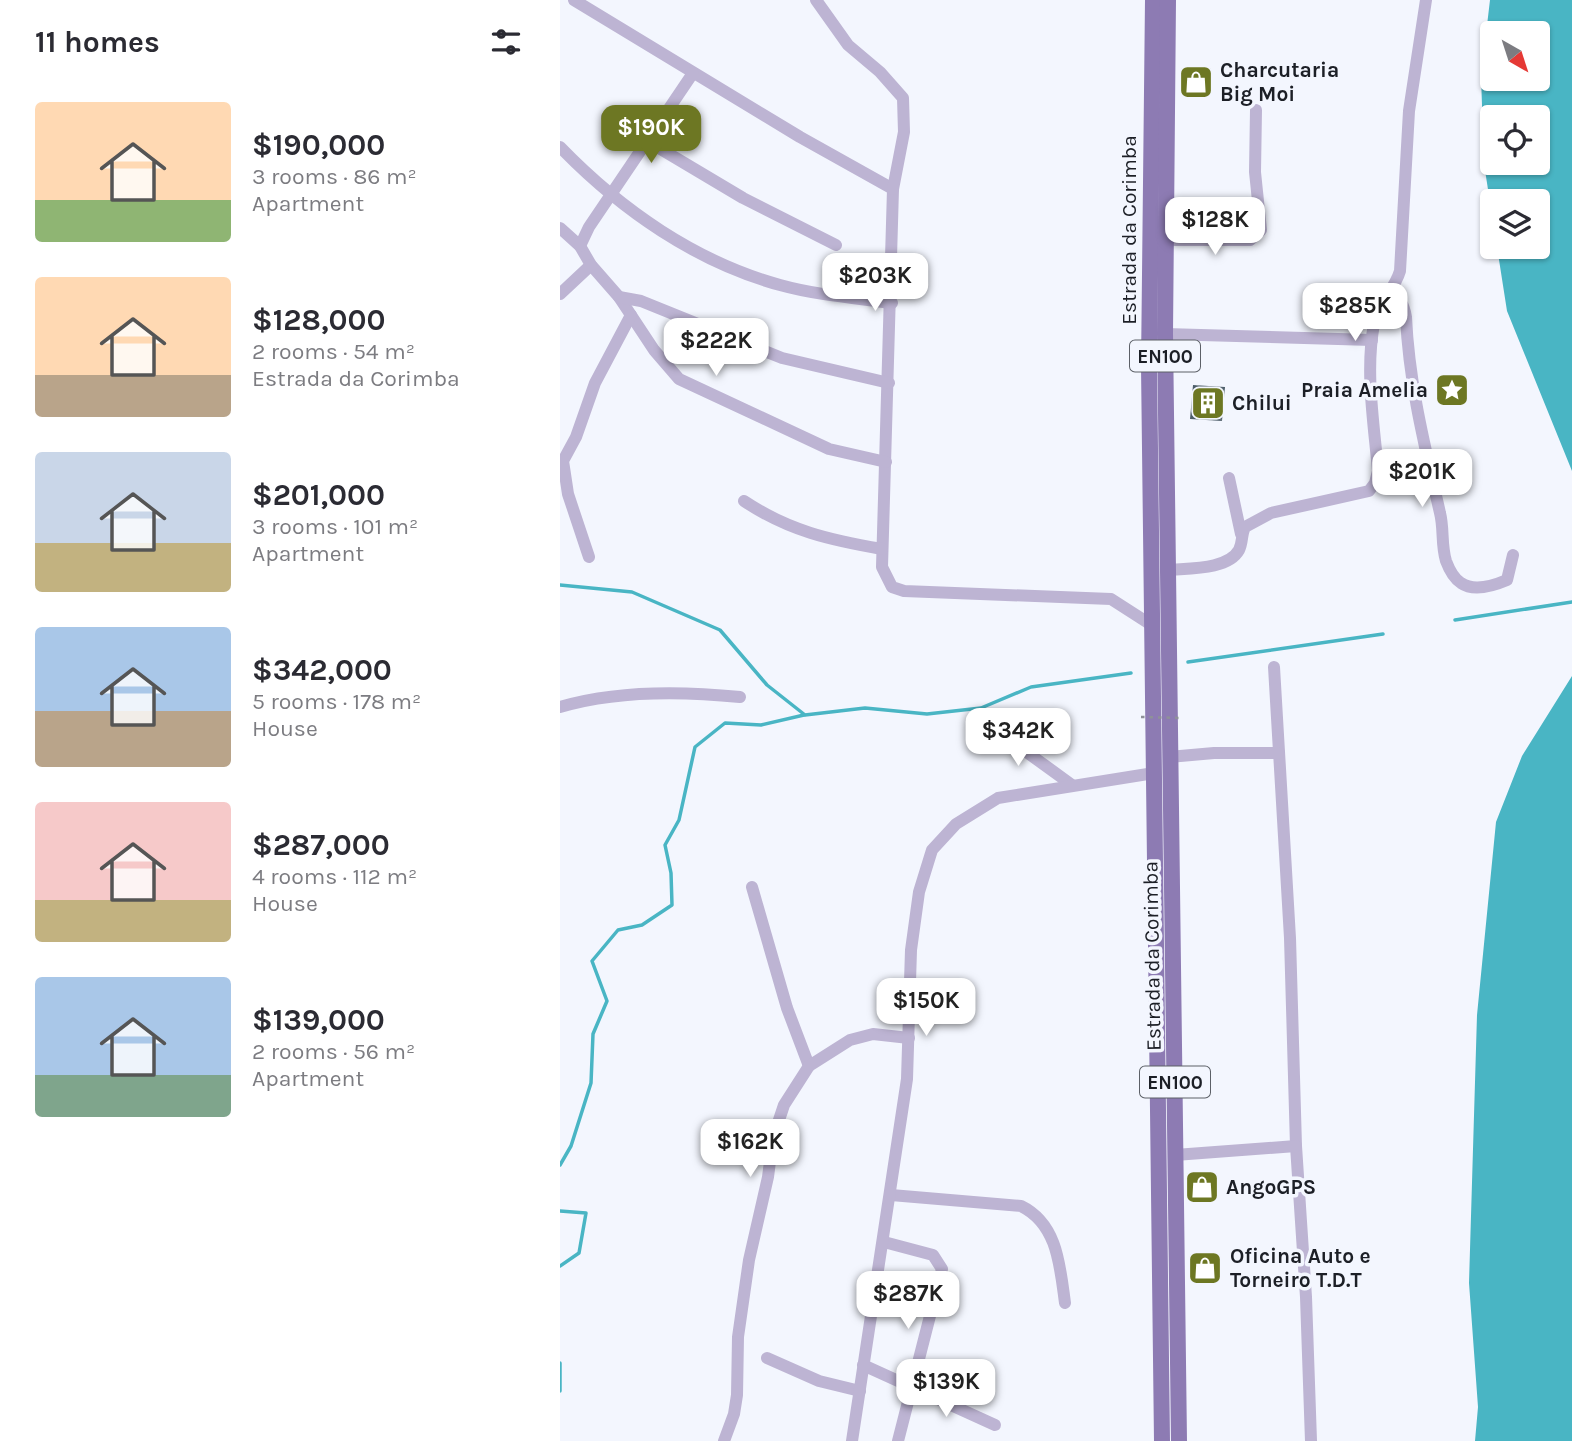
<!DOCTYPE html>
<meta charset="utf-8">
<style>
body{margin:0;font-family:Karla,sans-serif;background:#f7f7f7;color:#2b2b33;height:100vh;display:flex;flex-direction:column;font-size:26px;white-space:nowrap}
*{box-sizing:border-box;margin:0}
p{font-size:23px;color:#7c7c81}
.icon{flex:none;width:38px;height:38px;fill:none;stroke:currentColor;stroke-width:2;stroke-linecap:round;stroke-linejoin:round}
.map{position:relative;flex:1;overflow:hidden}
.sheet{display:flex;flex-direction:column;background:#fff;width:560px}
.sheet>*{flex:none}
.needle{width:46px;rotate:141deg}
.controls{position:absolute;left:920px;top:21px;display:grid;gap:14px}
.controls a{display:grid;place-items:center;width:70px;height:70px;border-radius:7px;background:#fff;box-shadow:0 2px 5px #0004;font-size:35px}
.price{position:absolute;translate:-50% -60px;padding:0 16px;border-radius:14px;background:#fff;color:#222;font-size:23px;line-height:46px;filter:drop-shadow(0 2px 4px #0008)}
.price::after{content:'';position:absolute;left:50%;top:42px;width:21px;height:16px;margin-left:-10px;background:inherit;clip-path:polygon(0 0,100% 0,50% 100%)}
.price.current{background:#6d7723;color:#fff}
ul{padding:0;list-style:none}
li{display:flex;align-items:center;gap:21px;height:175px;padding:0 35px}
li span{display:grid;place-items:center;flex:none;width:196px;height:140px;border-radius:7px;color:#555}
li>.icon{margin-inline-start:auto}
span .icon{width:84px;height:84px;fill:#fffc;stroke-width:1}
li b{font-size:30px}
h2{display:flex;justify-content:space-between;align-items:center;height:84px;padding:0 35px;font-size:30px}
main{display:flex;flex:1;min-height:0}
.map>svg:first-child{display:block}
.water{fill:#49b5c4;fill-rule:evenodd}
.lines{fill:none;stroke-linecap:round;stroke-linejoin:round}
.stream{stroke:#49b5c4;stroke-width:3.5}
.building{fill:url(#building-back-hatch)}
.minor{stroke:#bdb4d3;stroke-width:12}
.major{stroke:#8d7bb3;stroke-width:16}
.path-bridge{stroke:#8e9198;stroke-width:2.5;stroke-dasharray:3.5 5;stroke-linecap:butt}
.labels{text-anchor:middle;stroke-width:7;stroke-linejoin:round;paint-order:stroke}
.shield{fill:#f3f6fe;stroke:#5c6067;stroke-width:2}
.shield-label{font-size:19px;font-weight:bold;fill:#1c1f26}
.poi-label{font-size:21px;font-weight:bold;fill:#1c1f26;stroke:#f3f6fe;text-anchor:start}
.street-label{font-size:21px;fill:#1c1f26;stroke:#f3f6fe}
</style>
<main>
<section class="sheet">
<h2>11 homes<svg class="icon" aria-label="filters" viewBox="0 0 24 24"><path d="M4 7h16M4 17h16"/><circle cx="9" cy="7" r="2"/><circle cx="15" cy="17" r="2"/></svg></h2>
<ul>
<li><span style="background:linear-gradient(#ffd9b3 70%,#8fb573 0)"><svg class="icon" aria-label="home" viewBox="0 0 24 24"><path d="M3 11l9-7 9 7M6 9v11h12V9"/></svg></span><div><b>$190,000</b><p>3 rooms · 86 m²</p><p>Apartment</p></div></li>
<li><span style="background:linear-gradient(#ffd9b3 70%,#b9a48a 0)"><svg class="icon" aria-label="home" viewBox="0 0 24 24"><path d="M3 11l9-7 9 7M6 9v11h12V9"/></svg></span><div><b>$128,000</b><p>2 rooms · 54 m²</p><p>Estrada da Corimba</p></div></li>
<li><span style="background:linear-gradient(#c9d6e8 65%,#c2b280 0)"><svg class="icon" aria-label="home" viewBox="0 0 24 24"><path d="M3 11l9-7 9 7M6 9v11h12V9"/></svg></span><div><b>$201,000</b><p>3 rooms · 101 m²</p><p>Apartment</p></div></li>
<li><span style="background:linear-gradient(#a9c7e8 60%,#b9a48a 0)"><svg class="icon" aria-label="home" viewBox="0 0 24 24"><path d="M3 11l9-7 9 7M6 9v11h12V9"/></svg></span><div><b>$342,000</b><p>5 rooms · 178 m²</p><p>House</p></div></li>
<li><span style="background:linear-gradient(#f6c9c9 70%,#c2b280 0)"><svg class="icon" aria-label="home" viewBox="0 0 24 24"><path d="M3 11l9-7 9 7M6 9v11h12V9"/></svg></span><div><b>$287,000</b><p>4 rooms · 112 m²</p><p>House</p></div></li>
<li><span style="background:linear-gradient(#a9c7e8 70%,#7fa58c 0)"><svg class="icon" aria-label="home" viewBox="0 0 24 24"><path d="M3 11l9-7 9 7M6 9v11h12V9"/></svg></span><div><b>$139,000</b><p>2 rooms · 56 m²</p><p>Apartment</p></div></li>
</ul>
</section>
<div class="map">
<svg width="1012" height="1441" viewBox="0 0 1012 1441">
<defs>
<pattern id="building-back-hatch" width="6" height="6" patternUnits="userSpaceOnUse" patternTransform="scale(1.75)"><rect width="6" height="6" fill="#4c5d69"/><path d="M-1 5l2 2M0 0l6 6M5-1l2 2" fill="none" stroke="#68757e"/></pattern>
</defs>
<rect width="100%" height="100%" fill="#f3f6fe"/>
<g class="water">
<path d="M 930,0 L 1012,0 L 1012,471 L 947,311 L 937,247 L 978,247 L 978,201 L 933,201 L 933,221 L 924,164 L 921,76 ZM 933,33 L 978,33 L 978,79 L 933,79 ZM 933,117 L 978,117 L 978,163 L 933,163 Z"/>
<path d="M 1012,676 L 1012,1441 L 915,1441 L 918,1407 L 909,1283 L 917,1015 L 936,822 L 962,756 Z"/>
</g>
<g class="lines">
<g class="stream">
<path d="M 0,585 L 72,592 L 160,630 L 207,685 L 245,715 L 305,708 L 367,714 L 421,708 L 471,687 L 571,673"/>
<path d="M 895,620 L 1012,602"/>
<path d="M 628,662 L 823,634"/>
<path d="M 0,1165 L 11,1146 L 31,1083 L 33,1034 L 47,1001 L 32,961 L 58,930 L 82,925 L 112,905 L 111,873 L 105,845 L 119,820 L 135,747 L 165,723 L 201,725 L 244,715"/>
<path d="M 0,1211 L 26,1213 L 19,1253 L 0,1266"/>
<path d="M 0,1363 L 0,1391"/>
</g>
</g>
<path class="building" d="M 633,385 L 665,387 L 662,421 L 630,419 Z"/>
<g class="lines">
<g class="minor">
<path d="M 14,0 L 240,137 L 333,189 L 322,567 L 332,587 L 344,591 L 551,599 L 593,626"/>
<path d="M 256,0 L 288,45 L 320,72 L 343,98 L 344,132 L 333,189"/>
<path d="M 47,117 L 183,198 L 276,245"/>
<path d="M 0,147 C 61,210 136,262 220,285 C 256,295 295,298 332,303"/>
<path d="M 0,228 L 20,246 L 31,265 L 59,297 L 94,350 L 119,379 L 269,449 L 326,462"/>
<path d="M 604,240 L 690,240 L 701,230 L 695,172 L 696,110"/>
<path d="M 20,246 L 29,227 L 133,73"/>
<path d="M 0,294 L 31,265"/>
<path d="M 829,295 C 841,299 844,305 846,317 C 849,384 865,447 880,513 C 884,528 881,545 886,561 C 889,569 893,578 901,583 C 914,592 933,586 947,580 L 953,555"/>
<path d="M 59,297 L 81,301 L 222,358 L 329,383"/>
<path d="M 605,334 L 812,340"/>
<path d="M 669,478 L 681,534"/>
<path d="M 184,501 C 229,531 270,540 322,549"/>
<path d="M 29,557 L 8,494 L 3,461 L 16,437 L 35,383 L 71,315"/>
<path d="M 608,570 C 628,568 668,570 679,550 C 683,542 681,535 685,527 L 711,513 L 809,491 L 815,483 L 818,471 C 814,424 805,371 814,324 C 818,303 834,291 840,271 L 849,111 L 866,0"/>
<path d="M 714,667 L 730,938 L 736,1146 L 746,1297 L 751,1441"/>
<path d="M 0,707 C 57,690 121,691 180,697"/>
<path d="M 418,724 L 439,732 L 512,785"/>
<path d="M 609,757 L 654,753 L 719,753"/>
<path d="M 192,887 L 227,1008 L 249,1066"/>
<path d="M 615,1155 L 736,1146"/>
<path d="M 331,1195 L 461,1206 C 498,1224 500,1267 505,1303"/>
<path d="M 324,1242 L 373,1255 L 382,1269 L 338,1441"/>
<path d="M 207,1358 L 259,1381 L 300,1391"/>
<path d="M 303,1365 L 435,1425"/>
<path d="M 164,1441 L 174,1414 L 177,1395 L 178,1337 L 189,1260 L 208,1177 L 213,1138 L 224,1105 L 249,1066 L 290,1040 L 313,1034 L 349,1038"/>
<path d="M 292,1441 L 347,1079 L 351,950 L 359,892 L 372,850 L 396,824 L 438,798 L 594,773"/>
</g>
<g class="major">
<path d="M 593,0 L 589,366 L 602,1441"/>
<path d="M 608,0 L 605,334 L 619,1441"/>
</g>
<path class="path-bridge" d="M 581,717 L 623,718"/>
</g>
<defs>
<g id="shop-square" transform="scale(1.75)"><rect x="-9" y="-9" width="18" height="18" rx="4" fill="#6d7723" stroke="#f3f6fe"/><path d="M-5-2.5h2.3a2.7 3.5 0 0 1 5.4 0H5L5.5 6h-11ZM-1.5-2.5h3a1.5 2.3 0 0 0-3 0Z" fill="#fff"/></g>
<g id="sight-square" transform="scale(1.75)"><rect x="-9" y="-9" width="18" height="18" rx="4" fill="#6d7723" stroke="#f3f6fe"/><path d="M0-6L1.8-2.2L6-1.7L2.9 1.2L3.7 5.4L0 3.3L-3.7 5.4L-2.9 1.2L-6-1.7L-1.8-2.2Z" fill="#fff"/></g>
<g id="building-square" transform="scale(1.75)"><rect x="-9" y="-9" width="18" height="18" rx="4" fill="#6d7723" stroke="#f3f6fe"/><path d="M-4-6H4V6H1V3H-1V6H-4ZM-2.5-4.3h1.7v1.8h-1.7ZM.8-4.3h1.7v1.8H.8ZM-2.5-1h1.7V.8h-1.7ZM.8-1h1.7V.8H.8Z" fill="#fff"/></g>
</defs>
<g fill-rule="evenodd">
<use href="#shop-square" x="636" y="82"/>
<use href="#sight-square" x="892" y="390"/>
<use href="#building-square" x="648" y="403"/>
<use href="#shop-square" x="642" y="1187"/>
<use href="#shop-square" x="645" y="1268"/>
</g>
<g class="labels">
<g class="shield">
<rect x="570" y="340.5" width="70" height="31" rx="5"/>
<rect x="580" y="1066.5" width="70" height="31" rx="5"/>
</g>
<g class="shield-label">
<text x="605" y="363">EN100</text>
<text x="615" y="1089">EN100</text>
</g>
<g class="poi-label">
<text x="660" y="77">Charcutaria<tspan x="660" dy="24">Big Moi</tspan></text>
<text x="868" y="397" text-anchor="end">Praia Amelia</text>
<text x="672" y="410">Chilui</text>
<text x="666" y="1194">AngoGPS</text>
<text x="670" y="1263">Oficina Auto e<tspan x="670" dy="24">Torneiro T.D.T</tspan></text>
</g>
<g class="street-label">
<text transform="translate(569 230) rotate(-90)" y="7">Estrada da Corimba</text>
<text transform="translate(592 956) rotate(-91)" y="7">Estrada da Corimba</text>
</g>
</g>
</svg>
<div class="controls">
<a><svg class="needle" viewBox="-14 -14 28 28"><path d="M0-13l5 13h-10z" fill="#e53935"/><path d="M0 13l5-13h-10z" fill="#7c7c81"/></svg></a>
<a><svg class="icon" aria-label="locate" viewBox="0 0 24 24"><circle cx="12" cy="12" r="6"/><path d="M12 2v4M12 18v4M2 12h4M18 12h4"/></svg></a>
<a><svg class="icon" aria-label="layers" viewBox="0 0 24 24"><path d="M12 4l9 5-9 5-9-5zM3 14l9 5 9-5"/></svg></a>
</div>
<b class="price current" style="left:91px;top:165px">$190K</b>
<b class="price" style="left:655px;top:257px">$128K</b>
<b class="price" style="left:315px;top:313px">$203K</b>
<b class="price" style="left:795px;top:343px">$285K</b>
<b class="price" style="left:156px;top:378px">$222K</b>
<b class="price" style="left:862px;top:509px">$201K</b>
<b class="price" style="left:458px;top:768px">$342K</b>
<b class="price" style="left:366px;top:1038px">$150K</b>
<b class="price" style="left:190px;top:1179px">$162K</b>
<b class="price" style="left:348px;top:1331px">$287K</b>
<b class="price" style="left:386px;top:1419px">$139K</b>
</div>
</main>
